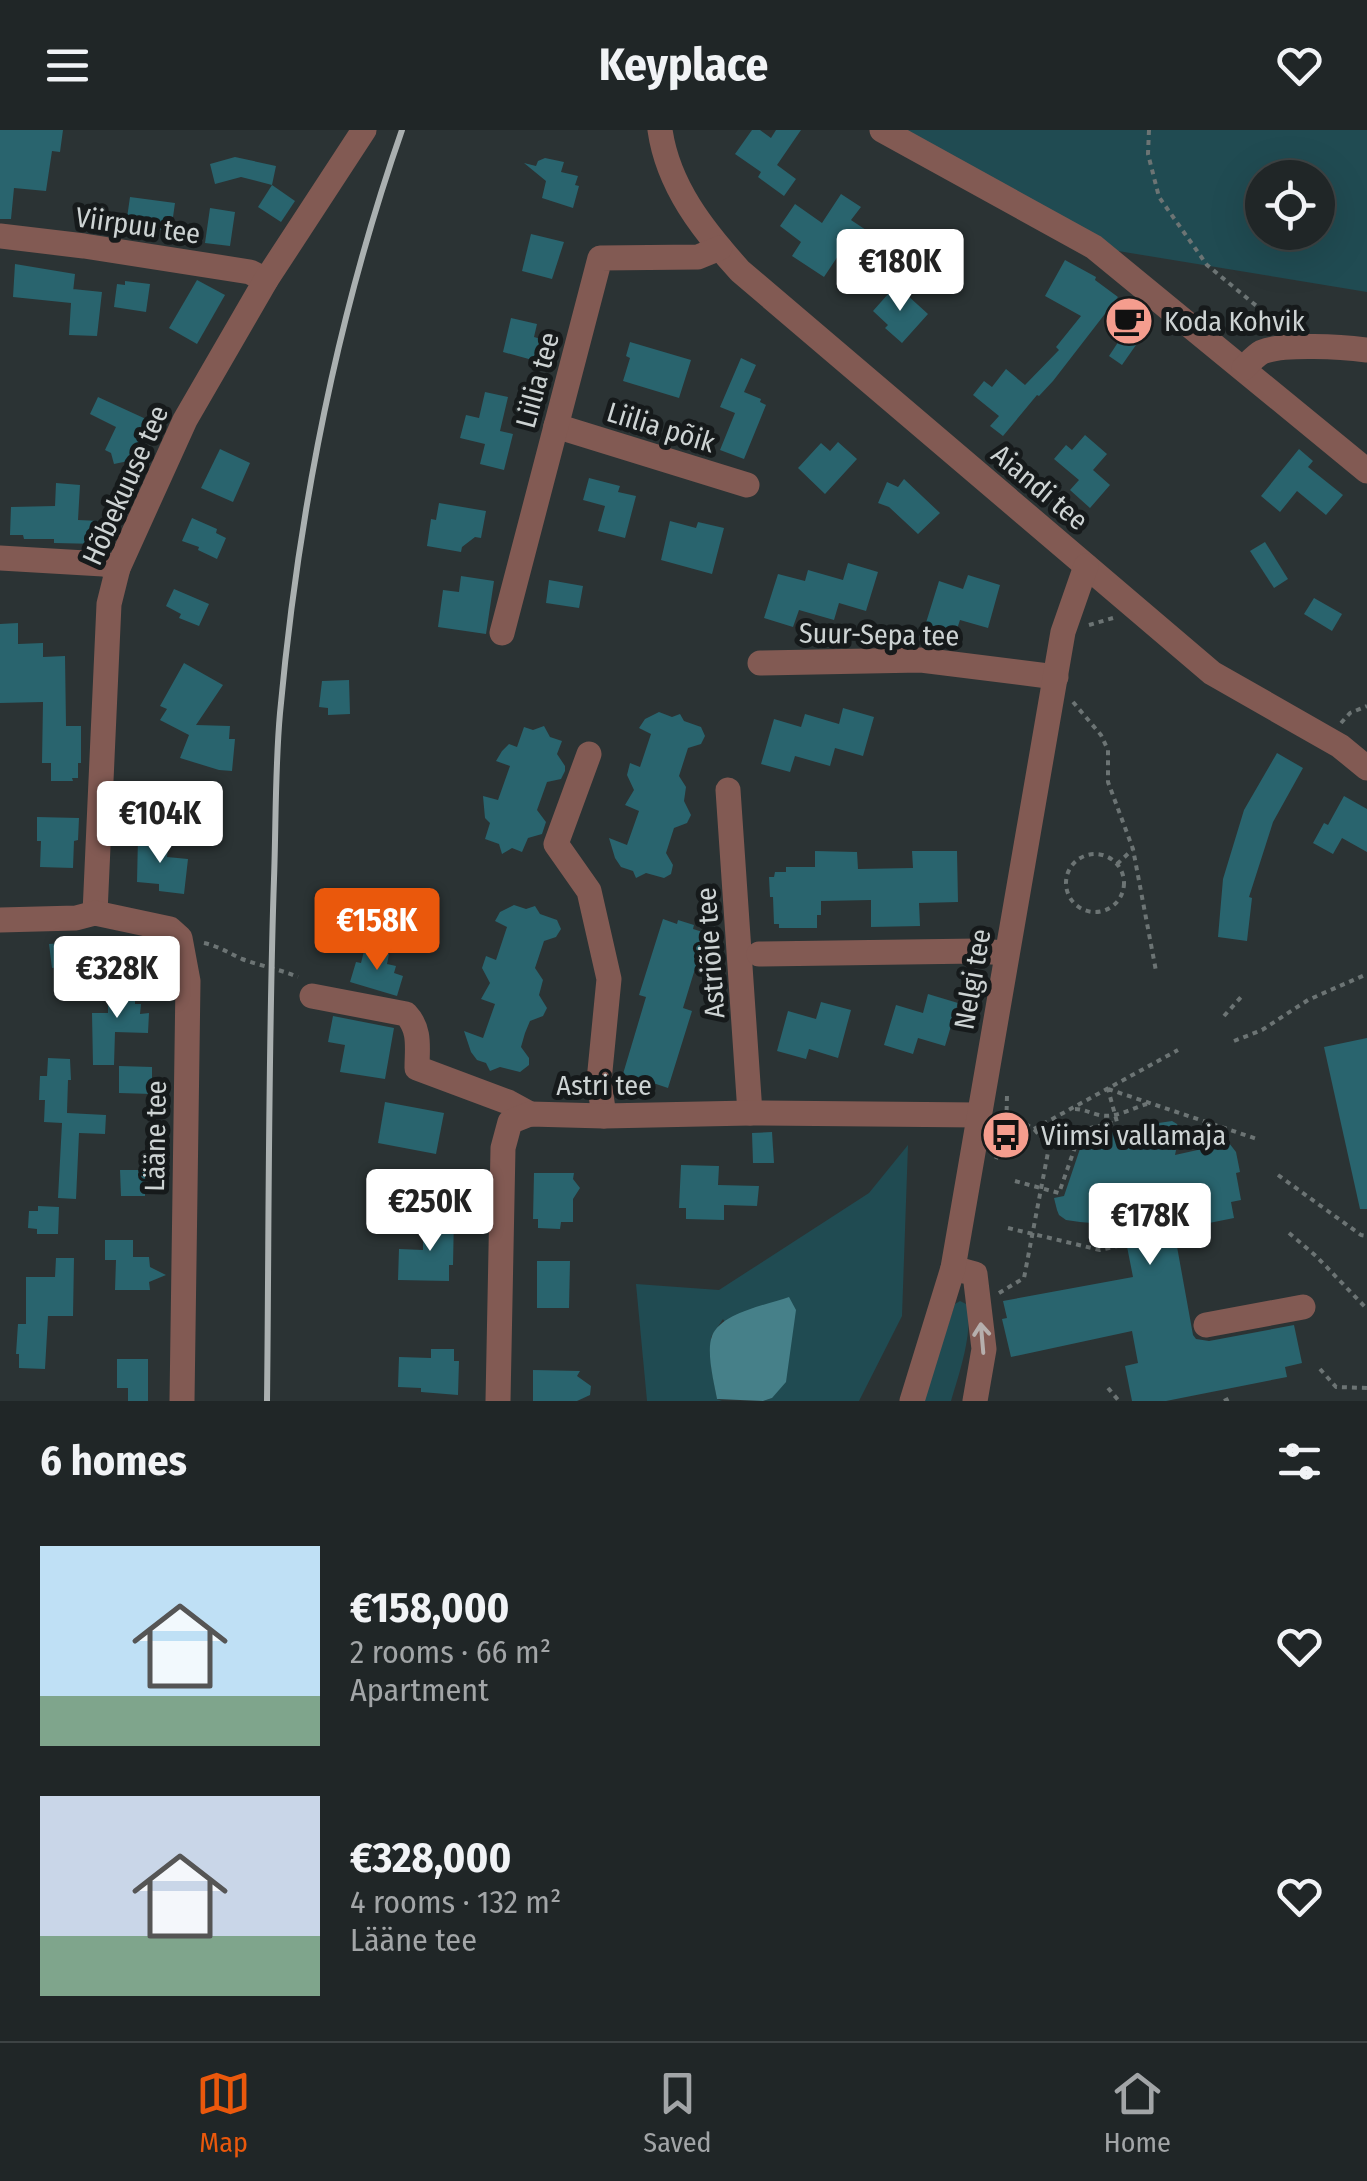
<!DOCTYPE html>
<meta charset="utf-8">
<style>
body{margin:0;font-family:"Fira Sans Condensed",sans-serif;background:#282e2f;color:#f1f3f6;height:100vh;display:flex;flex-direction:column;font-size:38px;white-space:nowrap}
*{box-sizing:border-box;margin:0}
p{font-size:32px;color:#a2a5a7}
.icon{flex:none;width:55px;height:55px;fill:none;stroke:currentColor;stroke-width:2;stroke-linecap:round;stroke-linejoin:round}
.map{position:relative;height:1271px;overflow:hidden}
.side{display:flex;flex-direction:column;background:#202627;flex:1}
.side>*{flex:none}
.tools{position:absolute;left:1245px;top:30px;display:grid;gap:20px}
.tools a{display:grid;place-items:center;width:90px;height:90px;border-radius:50%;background:#202627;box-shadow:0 10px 40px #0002,0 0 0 2px #3d4344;font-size:50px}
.price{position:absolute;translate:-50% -85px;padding:0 22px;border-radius:10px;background:#fff;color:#222;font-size:32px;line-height:65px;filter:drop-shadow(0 2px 5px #0008)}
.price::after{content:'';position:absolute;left:50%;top:60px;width:30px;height:22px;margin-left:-15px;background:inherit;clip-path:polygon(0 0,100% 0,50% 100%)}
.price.on{background:#ea580c;color:#fff}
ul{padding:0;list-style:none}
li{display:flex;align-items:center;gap:30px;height:250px;padding:0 40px}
li span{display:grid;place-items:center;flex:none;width:280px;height:200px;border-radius:0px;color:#555}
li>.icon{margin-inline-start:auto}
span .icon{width:120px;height:120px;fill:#fffc;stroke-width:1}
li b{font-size:42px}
h2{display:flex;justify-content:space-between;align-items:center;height:120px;padding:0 40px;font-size:42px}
header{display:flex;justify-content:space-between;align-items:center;height:130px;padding:0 40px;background:#202627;font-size:45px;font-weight:700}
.menu{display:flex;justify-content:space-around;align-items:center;height:140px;border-top:2px solid #3d4344;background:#202627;font-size:28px;color:#a2a5a7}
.menu a{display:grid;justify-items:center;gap:5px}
.menu .on{color:#ea580c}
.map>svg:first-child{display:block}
.green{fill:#204b52;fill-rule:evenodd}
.water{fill:#468089}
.building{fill:#29646e}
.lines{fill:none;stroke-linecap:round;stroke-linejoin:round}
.path{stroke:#6c7474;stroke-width:4;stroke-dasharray:5 5;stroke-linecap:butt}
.minor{stroke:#825a53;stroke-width:25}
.rail{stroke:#aab0b0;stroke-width:6}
.oneway{stroke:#b6afad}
.labels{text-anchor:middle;stroke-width:10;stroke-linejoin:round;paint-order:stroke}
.street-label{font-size:28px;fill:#cdd3d3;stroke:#161a1b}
.poi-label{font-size:28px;fill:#cdd3d3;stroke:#161a1b;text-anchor:start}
</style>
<header><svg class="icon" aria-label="menu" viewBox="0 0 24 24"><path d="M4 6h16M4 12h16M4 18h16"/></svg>Keyplace<svg class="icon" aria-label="heart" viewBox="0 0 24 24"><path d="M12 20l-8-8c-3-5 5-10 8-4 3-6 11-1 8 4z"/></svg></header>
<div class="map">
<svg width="1367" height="1271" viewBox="0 0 1367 1271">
<rect width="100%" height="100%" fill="#2b3334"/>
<g class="green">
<path d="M 896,0 L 1367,0 L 1367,162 L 1112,120 ZM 1262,48 L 1318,48 L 1318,102 L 1262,102 Z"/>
<path d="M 908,1015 L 902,1186 L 859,1271 L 763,1271 L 772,1268 L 723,1189 L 711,1207 L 711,1236 L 717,1269 L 722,1271 L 647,1271 L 636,1154 L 719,1160 L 869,1063 Z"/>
<path d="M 960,1171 L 968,1175 C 972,1206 960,1241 951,1271 L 923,1271 L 955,1174 Z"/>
</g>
<path class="water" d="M 789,1167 L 796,1180 L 786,1252 L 772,1268 L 763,1271 L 717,1269 C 714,1253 706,1221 712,1206 C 721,1183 766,1175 789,1167 Z"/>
<g class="building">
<path d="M 0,0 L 63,0 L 60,22 L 52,21 L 46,61 L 14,58 L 11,89 L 0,89 Z"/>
<path d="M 752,0 L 760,0 L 771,8 L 776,0 L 801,0 L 777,35 L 796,49 L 784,66 L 758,47 L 761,42 L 735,24 Z"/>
<path d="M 235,27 L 276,36 L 272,55 L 241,47 L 215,54 L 210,34 Z"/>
<path d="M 545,28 L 564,32 L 561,42 L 578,46 L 575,55 L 579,56 L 573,78 L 542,68 L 546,51 L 524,33 L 536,36 L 538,31 Z"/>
<path d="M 272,55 L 295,71 L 281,92 L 258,77 Z"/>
<path d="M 841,64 L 861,77 L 851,90 L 866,100 L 856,116 L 848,111 L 824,147 L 792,126 L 801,112 L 780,96 L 795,74 L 822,93 Z"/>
<path d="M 130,67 L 175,73 L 171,101 L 126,95 Z"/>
<path d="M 210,78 L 235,82 L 230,116 L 205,113 Z"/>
<path d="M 531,104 L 564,112 L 552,149 L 522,141 Z"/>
<path d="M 1065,130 L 1096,147 L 1095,150 L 1118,167 L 1053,251 L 1039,266 L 1037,265 L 1003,306 L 990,296 L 999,286 L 973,265 L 984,251 L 992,257 L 1006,239 L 1025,255 L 1059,220 L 1056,217 L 1081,186 L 1045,166 Z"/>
<path d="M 15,134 L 75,144 L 73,162 L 73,159 L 102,162 L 97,206 L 69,205 L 71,173 L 13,167 Z"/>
<path d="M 197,150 L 225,165 L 197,214 L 169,198 Z"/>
<path d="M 125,151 L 150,154 L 146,182 L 114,177 L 117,154 L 125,155 Z"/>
<path d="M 896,155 L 928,184 L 902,213 L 885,198 L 888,195 L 873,181 Z"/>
<path d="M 1138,182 L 1152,192 L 1122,235 L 1109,226 Z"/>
<path d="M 511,188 L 537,194 L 534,207 L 541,209 L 536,231 L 503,222 Z"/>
<path d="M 630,212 L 691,230 L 679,268 L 623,251 L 630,228 L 626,226 Z"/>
<path d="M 741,228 L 756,235 L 744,262 L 761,269 L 760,272 L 766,275 L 744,329 L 720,320 L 735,283 L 720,277 Z"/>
<path d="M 485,262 L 508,267 L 500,301 L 513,304 L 504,340 L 480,334 L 485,314 L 460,308 L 466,285 L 479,288 Z"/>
<path d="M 98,267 L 159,295 L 151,312 L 144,308 L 133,330 L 114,334 L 111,323 L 105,320 L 116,297 L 90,284 Z"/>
<path d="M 1085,305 L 1107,324 L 1093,340 L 1110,355 L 1090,378 L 1070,360 L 1079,350 L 1054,329 L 1066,315 L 1072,320 Z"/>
<path d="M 838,312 L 857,329 L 825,364 L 798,338 L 821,313 L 830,321 Z"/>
<path d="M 220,319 L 250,333 L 233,372 L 201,358 Z"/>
<path d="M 1299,319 L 1313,331 L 1308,337 L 1343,365 L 1326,385 L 1297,361 L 1280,382 L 1261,366 Z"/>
<path d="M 589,348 L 620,356 L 618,362 L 636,366 L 625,408 L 598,401 L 605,376 L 583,370 Z"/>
<path d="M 904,349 L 940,383 L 918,404 L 889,377 L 878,373 L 887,352 L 898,357 Z"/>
<path d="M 56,353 L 80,355 L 78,390 L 100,391 L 99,414 L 54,413 L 54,409 L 24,409 L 23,405 L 10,405 L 11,377 L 55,376 Z"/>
<path d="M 439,373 L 486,381 L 481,408 L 475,407 L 462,417 L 461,422 L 427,416 L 431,389 L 436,390 Z"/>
<path d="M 192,388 L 217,399 L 216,403 L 226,408 L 217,429 L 198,420 L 199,417 L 182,411 Z"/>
<path d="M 670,391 L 696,398 L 698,392 L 724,398 L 712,444 L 661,430 Z"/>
<path d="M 1265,412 L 1288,449 L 1274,458 L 1250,421 Z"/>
<path d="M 848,433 L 878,442 L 866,481 L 839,473 L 834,490 L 799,480 L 793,497 L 764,488 L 778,444 L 805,451 L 808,440 L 843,450 Z"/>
<path d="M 968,445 L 1000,455 L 988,498 L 960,490 L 955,505 L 925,496 L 939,451 L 963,459 Z"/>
<path d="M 461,446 L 494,451 L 486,504 L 438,497 L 443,460 L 459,462 Z"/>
<path d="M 549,450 L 583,456 L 579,478 L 546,473 Z"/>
<path d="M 174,459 L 209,474 L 199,496 L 179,488 L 181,484 L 166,476 Z"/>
<path d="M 1314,468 L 1342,484 L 1332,501 L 1304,484 Z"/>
<path d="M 18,493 L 18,514 L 43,513 L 43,527 L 65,526 L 66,596 L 81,596 L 81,633 L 78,633 L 78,648 L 72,648 L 73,651 L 51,651 L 51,633 L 42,633 L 43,572 L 0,573 L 0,494 Z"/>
<path d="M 184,533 L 223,555 L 196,595 L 230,596 L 229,609 L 235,609 L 232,641 L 219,640 L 180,628 L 189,605 L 160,590 L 167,579 L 160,576 Z"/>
<path d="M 349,550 L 350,584 L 328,585 L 328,578 L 319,577 L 322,551 Z"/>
<path d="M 843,578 L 874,587 L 863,626 L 835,618 L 830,636 L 795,626 L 790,642 L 761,634 L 774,589 L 801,597 L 805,584 L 839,594 Z"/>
<path d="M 659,582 L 672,587 L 680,584 L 684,591 L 701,597 L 705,606 L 701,614 L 688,618 L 679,646 L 686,657 L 684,671 L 691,685 L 687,693 L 674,698 L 666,723 L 673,735 L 671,744 L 664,748 L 646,743 L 636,748 L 633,741 L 621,737 L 615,728 L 609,708 L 627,715 L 639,681 L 625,675 L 634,660 L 627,645 L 630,633 L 640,637 L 651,604 L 639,598 L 645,589 Z"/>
<path d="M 544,596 L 550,607 L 562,611 L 557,624 L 565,636 L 565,641 L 561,649 L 547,652 L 537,680 L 546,692 L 542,704 L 528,708 L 522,722 L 512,718 L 502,724 L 499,714 L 485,709 L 490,693 L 485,688 L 483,666 L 498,670 L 510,636 L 496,631 L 502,621 L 509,614 L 517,617 L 524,597 L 533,600 Z"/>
<path d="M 1277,623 L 1303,638 L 1273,692 L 1249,767 L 1252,768 L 1247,811 L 1218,807 L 1223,749 L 1244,680 Z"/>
<path d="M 1344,666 L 1367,679 L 1367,722 L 1342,708 L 1333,724 L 1313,713 L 1324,693 L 1328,695 Z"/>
<path d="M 37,687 L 79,688 L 78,710 L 74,711 L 73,738 L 40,737 L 41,711 L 37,711 Z"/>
<path d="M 138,707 L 169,708 L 167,727 L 188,729 L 184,764 L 159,761 L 159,754 L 137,752 Z"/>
<path d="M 815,721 L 857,722 L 858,739 L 913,738 L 912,721 L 957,721 L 958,772 L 919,773 L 920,796 L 871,797 L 871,770 L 821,771 L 821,785 L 817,785 L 817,798 L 779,798 L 779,794 L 774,794 L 773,767 L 770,767 L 769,747 L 774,747 L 775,742 L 786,742 L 786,737 L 815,737 Z"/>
<path d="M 514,775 L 526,779 L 535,776 L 540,784 L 557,790 L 561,799 L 556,807 L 544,811 L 535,838 L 543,850 L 539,865 L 547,878 L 543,886 L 530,891 L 525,903 L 521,917 L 529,928 L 529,935 L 520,942 L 500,937 L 490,941 L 486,933 L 477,930 L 471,922 L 464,901 L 483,908 L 495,874 L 481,869 L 490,853 L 482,838 L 486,826 L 496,830 L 507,797 L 495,791 L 500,782 Z"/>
<path d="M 663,789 L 677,794 L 678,790 L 694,795 L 693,799 L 706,803 L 683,878 L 692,881 L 668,958 L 653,953 L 652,958 L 635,953 L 636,948 L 623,944 L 646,867 L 639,865 Z"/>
<path d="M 104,808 L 103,831 L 52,838 L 49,814 L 61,813 L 61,810 Z"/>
<path d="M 365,817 L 389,824 L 387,834 L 396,836 L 394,843 L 403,846 L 397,866 L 350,852 L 356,832 L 361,833 Z"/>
<path d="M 108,850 L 135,850 L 135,874 L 141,874 L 140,884 L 149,883 L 148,903 L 115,902 L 114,935 L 93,935 L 92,883 L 108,883 Z"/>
<path d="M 928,864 L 958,873 L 945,916 L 918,908 L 913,924 L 884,915 L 896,875 L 923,883 Z"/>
<path d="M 821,872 L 851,880 L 838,928 L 809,919 L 806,929 L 777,921 L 788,881 L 816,889 Z"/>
<path d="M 333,886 L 394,898 L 385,949 L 340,942 L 345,915 L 328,912 Z"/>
<path d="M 1367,908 L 1367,1079 L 1360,1079 L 1324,917 Z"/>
<path d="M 48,928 L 70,929 L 71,950 L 68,950 L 67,983 L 106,985 L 105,1004 L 79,1003 L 76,1069 L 58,1068 L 62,993 L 44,992 L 45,970 L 39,970 L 40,946 L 47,946 Z"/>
<path d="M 119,936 L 152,937 L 152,964 L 119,963 Z"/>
<path d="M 385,972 L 444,983 L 436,1024 L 378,1013 Z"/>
<path d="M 1172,991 L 1177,994 L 1180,1001 L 1175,1025 L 1229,1013 L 1236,1022 L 1240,1042 L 1236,1043 L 1241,1070 L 1231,1072 L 1234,1088 L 1174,1100 L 1193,1205 L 1196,1209 L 1209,1211 L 1294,1195 L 1302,1233 L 1285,1237 L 1287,1247 L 1166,1271 L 1132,1271 L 1125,1236 L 1138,1233 L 1132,1201 L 1011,1227 L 1002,1189 L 1007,1188 L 1003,1171 L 1133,1147 L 1122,1091 L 1103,1094 L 1080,1092 L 1066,1090 L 1059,1085 L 1057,1080 L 1054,1068 L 1064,1066 L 1085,1004 Z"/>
<path d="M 772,1002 L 774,1033 L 753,1033 L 752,1003 Z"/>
<path d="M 681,1035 L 719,1036 L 718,1055 L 759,1056 L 757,1076 L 724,1075 L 724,1090 L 686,1089 L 686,1078 L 679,1078 Z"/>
<path d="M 120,1040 L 145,1040 L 145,1066 L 121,1066 Z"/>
<path d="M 534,1043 L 574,1043 L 573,1049 L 580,1058 L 573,1069 L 573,1092 L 561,1092 L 560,1099 L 538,1098 L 538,1089 L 533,1089 Z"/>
<path d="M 38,1076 L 59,1077 L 58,1104 L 37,1104 L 37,1099 L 28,1098 L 29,1081 L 38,1081 Z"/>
<path d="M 436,1085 L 454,1085 L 453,1135 L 449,1135 L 449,1151 L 398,1150 L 399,1119 L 423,1120 L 423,1096 L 435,1096 Z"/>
<path d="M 105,1110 L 133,1110 L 133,1127 L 149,1127 L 150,1137 L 166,1145 L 149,1152 L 150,1160 L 115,1160 L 116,1130 L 105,1130 Z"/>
<path d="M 56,1128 L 74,1128 L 73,1186 L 48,1186 L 45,1239 L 19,1238 L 19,1224 L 16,1224 L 18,1194 L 26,1194 L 26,1147 L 55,1147 Z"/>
<path d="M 537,1131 L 570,1131 L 569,1178 L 537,1178 Z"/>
<path d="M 431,1219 L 454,1219 L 454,1231 L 459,1231 L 458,1265 L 421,1262 L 421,1258 L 398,1257 L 399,1227 L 431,1228 Z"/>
<path d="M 117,1229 L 148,1229 L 148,1271 L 128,1271 L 128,1258 L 117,1258 Z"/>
<path d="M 533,1240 L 580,1241 L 577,1246 L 591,1256 L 590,1265 L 577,1271 L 533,1271 Z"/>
</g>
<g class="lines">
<g class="path">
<path d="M 1149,0 L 1148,24 L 1159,67 L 1207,135 L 1265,183 L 1277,197"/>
<path d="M 1089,495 L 1113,488"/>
<path d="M 1073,572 L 1101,605 L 1108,620 L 1108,652 L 1133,719 L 1156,841"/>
<path d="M 1341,593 L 1350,583 L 1367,576"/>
<circle cx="1095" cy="753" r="29"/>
<path d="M 1117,734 L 1132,720"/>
<path d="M 204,813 C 218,816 229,823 242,829 C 261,836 279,839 298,847"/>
<path d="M 1224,886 L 1242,866"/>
<path d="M 1234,911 L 1262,900 L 1308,870 L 1367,844"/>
<path d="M 1108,959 L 1257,1009"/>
<path d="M 1075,979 C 1084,979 1090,983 1099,985 C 1115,989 1132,978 1147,974"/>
<path d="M 1008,984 L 1034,999 L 1178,920"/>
<path d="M 996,1029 L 1006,1005 L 1007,965"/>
<path d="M 1278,1045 L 1361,1105 L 1367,1106"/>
<path d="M 1015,1051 L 1059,1063 L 1081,1000 L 1117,992 L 1108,959"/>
<path d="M 1008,1098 L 1100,1120 L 1122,1115"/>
<path d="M 1289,1103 L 1316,1126 L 1367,1179"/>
<path d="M 999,1163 L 1024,1148 L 1049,1017 L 1034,999"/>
<path d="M 1320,1239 L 1336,1257 L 1367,1258"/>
<path d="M 1108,1258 L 1119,1271"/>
<path d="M 1224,1271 L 1230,1268"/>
</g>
<g class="minor">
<path d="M 660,0 C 668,56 703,100 740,141 L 1212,543 L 1340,616 L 1367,638"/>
<path d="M 882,0 L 1094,117 L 1367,341"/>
<path d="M 0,106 L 84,116 L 250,142 L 266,150"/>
<path d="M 1244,238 C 1249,233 1256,225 1262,222 C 1284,213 1343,217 1367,220"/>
<path d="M 556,296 L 747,355"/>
<path d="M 0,428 L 103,434 L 118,438"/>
<path d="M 502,503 L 600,128 L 698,127 L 720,118"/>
<path d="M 760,533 L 921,530 L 1056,547"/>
<path d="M 589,624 L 556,714 L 589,761 L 609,849 L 599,951 L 604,986"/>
<path d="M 728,660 L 750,983"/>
<path d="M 95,783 L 109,474 L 118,438 L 185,290 L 266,150 L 364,0"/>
<path d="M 0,790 L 76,788 L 95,783 L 170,799 L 180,808 L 188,851 L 182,1271"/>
<path d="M 759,824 L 978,821 L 1006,823"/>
<path d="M 312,866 L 406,884 C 421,900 417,918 417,938 L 508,972 L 530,984"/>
<path d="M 953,1138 L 975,1144 L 984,1219 L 975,1271"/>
<path d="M 1206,1195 L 1303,1177"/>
<path d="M 498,1271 L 503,1018 L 510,992 L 530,984 L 604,986 L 750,983 L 979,985"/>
<path d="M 912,1271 L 953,1138 L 1063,502 L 1086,436"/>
</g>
<path class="rail" d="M 267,1271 C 269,1097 268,923 274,749 C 276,694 275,638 280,583 C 298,387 337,186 402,0"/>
</g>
<defs><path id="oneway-shaft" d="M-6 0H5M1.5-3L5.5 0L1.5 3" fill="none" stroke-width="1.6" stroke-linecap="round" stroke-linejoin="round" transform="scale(2.5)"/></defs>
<use class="oneway" href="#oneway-shaft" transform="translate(982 1208) rotate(-95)"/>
<defs>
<g id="cafe-disc" transform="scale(2.5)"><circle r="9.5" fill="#f59d8e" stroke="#161a1b"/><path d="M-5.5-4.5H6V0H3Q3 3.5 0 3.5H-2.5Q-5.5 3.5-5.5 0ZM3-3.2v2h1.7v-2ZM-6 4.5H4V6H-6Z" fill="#111"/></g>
<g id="bus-disc" transform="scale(2.5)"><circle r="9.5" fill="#f59d8e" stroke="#161a1b"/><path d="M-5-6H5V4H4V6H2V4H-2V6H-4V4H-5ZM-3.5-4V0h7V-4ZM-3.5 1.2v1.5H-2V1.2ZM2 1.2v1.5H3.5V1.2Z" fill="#111"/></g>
</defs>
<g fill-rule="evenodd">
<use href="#cafe-disc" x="1129" y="191"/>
<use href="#bus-disc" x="1006" y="1005"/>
</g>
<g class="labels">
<g class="street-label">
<text transform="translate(138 95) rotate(8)" y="10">Viirpuu tee</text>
<text transform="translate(537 250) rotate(-75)" y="10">Liilia tee</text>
<text transform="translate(661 297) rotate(17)" y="10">Liilia põik</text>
<text transform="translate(125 355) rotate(-66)" y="10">Hõbekuuse tee</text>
<text transform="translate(1040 357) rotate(40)" y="10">Aiandi tee</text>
<text transform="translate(879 504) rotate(1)" y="10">Suur-Sepa tee</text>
<text transform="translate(710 823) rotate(-94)" y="10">Astriõie tee</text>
<text transform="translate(972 849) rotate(-80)" y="10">Nelgi tee</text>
<text x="604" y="965">Astri tee</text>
<text transform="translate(155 1006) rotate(-89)" y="10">Lääne tee</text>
</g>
<g class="poi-label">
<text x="1164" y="201">Koda Kohvik</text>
<text x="1041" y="1015">Viimsi vallamaja</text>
</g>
</g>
</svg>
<div class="tools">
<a><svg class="icon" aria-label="locate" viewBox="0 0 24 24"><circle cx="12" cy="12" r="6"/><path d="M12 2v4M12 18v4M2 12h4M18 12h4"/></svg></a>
</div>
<b class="price" style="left:900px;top:184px">€180K</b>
<b class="price" style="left:160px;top:736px">€104K</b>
<b class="price on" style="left:377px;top:843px">€158K</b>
<b class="price" style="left:117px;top:891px">€328K</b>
<b class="price" style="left:430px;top:1124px">€250K</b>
<b class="price" style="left:1150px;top:1138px">€178K</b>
</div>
<section class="side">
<h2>6 homes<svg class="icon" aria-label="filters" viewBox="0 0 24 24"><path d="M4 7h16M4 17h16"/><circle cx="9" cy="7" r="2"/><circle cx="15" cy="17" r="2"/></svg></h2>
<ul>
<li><span style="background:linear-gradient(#bfe0f5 75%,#7fa58c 0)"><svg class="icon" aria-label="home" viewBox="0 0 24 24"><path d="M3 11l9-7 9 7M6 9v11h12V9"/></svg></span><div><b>€158,000</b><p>2 rooms · 66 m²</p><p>Apartment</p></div><svg class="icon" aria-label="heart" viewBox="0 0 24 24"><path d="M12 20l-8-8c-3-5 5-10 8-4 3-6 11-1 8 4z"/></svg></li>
<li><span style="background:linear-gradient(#c9d6e8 70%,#7fa58c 0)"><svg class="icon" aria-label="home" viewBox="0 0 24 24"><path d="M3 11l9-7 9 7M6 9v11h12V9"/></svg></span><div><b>€328,000</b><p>4 rooms · 132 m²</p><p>Lääne tee</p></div><svg class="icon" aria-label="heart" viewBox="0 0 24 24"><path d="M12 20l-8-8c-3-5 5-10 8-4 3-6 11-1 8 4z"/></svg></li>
</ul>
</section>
<nav class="menu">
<a class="on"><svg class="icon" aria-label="map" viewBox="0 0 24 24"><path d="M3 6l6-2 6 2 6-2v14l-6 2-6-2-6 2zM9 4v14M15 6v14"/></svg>Map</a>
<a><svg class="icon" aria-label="saved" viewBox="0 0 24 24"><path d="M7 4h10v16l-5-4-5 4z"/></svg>Saved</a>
<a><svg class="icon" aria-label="home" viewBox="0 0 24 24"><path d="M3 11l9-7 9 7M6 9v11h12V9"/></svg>Home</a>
</nav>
